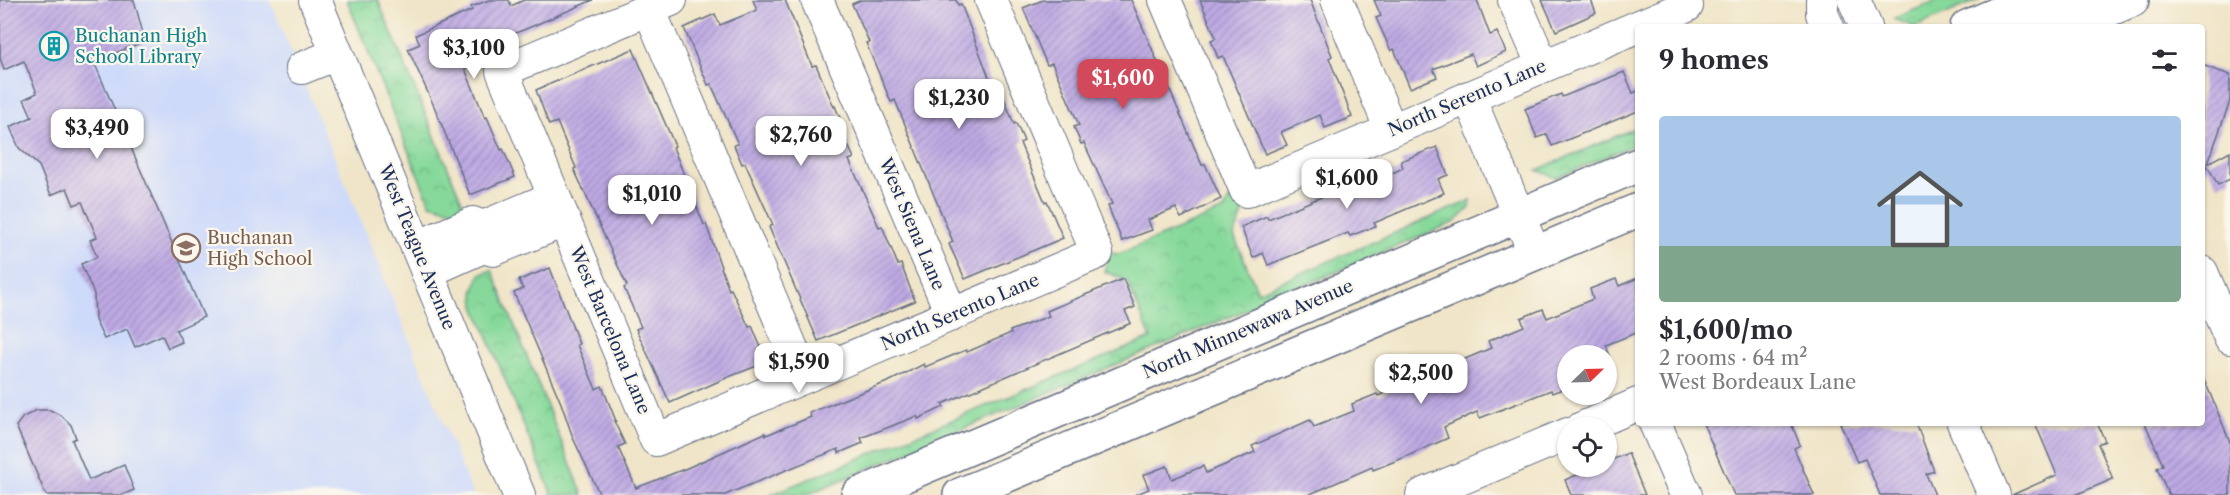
<!DOCTYPE html>
<meta charset="utf-8">
<style>
body{margin:0;font-family:"Libre Caslon Text",serif;background:#f2f2f3;color:#2b2b33;height:100vh;display:flex;flex-direction:column;font-size:22px;white-space:nowrap}
*{box-sizing:border-box;margin:0}
p{font-size:20px;color:#7c7c81}
.icon{flex:none;width:33px;height:33px;fill:none;stroke:currentColor;stroke-width:2;stroke-linecap:round;stroke-linejoin:round}
.map{position:relative;flex:1;overflow:hidden}
.details{position:absolute;left:1635px;top:24px;width:570px;height:402px;display:flex;flex-direction:column;background:#fff;border-radius:6px;box-shadow:0 2px 4px #0004}
.details>*{flex:none}
.needle{width:39px;rotate:67deg}
.controls{position:absolute;left:1557px;top:345px;display:grid;gap:12px}
.controls a{display:grid;place-items:center;width:60px;height:60px;border-radius:50%;background:#fff;box-shadow:0 2px 4px #0004;font-size:30px}
.price{position:absolute;translate:-50% -51px;padding:0 14px;border-radius:12px;background:#fff;color:#222;font-size:20px;line-height:39px;filter:drop-shadow(0 2px 3px #0008)}
.price::after{content:'';position:absolute;left:50%;top:36px;width:18px;height:14px;margin-left:-9px;background:inherit;clip-path:polygon(0 0,100% 0,50% 100%)}
.price.on{background:#d1495b;color:#fff}
ul{padding:0;list-style:none}
li{display:grid;align-content:center;gap:12px;height:318px;padding:0 24px}
li span{display:grid;place-items:center;height:186px;border-radius:6px;color:#555}
li>.icon{margin-inline-start:auto}
span .icon{width:108px;height:108px;fill:#fffc;stroke-width:1}
li b{font-size:26px}
h2{display:flex;justify-content:space-between;align-items:center;height:72px;padding:0 24px;font-size:26px}
.map>svg:first-child{display:block}
.built{fill:#cedafa}
.park{fill:url(#park-crowns);stroke:#50847c;stroke-width:1.5}
.building{fill:url(#building-hatch)}
.lines{fill:none;stroke-linecap:round;stroke-linejoin:round}
.minor-casing{stroke:#666f83;stroke-width:34}
.major-casing{stroke:#666f83;stroke-width:36}
.minor{stroke:#fff;stroke-width:32}
.major{stroke:#fff;stroke-width:33}
.labels{text-anchor:middle;stroke-width:4.5;stroke-linejoin:round;paint-order:stroke}
.culture-label{font-size:18px;fill:#0d838f;stroke:#fbf7ec;text-anchor:start}
.street-label{font-size:18px;fill:#1b2f5e;stroke:#fbf7ec}
.education-label{font-size:18px;fill:#785e54;stroke:#fbf7ec;text-anchor:start}
</style>
<div class="map">
<svg width="2230" height="495" viewBox="0 0 2230 495">
<defs>
<pattern id="park-crowns" width="20" height="18" patternUnits="userSpaceOnUse" patternTransform="scale(1.5)"><rect width="20" height="18" fill="#86d99a"/><path d="M2 6a3 3 0 1 1 6 0M12 15a3 3 0 1 1 6 0" fill="none" stroke="#73bb87"/></pattern>
<pattern id="building-hatch" width="6" height="6" patternUnits="userSpaceOnUse" patternTransform="scale(1.5)"><rect width="6" height="6" fill="#bfaae4"/><path d="M-1 1l2-2M0 6l6-6M5 7l2-2" fill="none" stroke="#9a8bbc"/></pattern>
</defs>
<rect width="100%" height="100%" fill="#fbf7ec"/>
<filter id="ink" filterUnits="userSpaceOnUse"><feTurbulence type="fractalNoise" baseFrequency=".0167" numOctaves="2"/><feDisplacementMap in="SourceGraphic" scale="12" xChannelSelector="R" yChannelSelector="G"/><feConvolveMatrix kernelMatrix="1 2 1 2 8 2 1 2 1" color-interpolation-filters="sRGB"/></filter>
<filter id="wash" filterUnits="userSpaceOnUse"><feTurbulence type="fractalNoise" baseFrequency=".008" numOctaves="4" result="noise"/><feDisplacementMap in="SourceGraphic" scale="24" xChannelSelector="R" yChannelSelector="G"/><feGaussianBlur stdDeviation="1.35" result="paint"/><feColorMatrix in="noise" values="0 0 0 0 0 0 0 0 0 0 0 0 0 0 0 0 0 1.4 0 .05"/><feComposite in="paint" operator="in"/></filter>
<g filter="url(#wash)">
<rect width="100%" height="100%" fill="#f0e5c8"/>
<path class="built" d="M 0,0 L 270,0 L 473,495 L 0,495 Z"/>
<g class="park">
<path d="M 347,0 L 378,0 L 467,214 L 430,204 Z"/>
<path d="M 1938,0 L 1979,0 L 1915,27 L 1893,19 Z"/>
<path d="M 1638,127 L 1638,143 L 1556,178 L 1537,170 Z"/>
<path d="M 1230,198 L 1246,206 L 1234,236 L 1258,292 L 1471,200 L 1470,208 L 1455,222 L 806,495 L 770,495 L 1151,338 L 1127,281 L 1104,271 L 1111,253 L 1119,254 L 1224,210 Z"/>
<path d="M 492,270 L 583,495 L 552,495 L 475,306 L 474,290 L 480,274 Z"/>
</g>
<g id="blocks">
<g class="building">
<path d="M 0,0 L 134,0 L 145,41 L 94,62 L 204,317 L 176,330 L 182,342 L 168,348 L 162,335 L 135,347 L 127,329 L 104,339 L 95,320 L 94,294 L 81,264 L 97,257 L 90,240 L 97,237 L 82,202 L 74,205 L 67,188 L 51,195 L 39,166 L 19,148 L 10,127 L 32,117 L 24,99 L 37,93 L 24,61 L 4,70 L 0,58 Z"/>
<path d="M 489,0 L 509,0 L 511,6 L 524,0 L 593,0 L 526,29 L 459,54 L 485,118 L 487,117 L 501,150 L 503,149 L 515,177 L 470,195 L 434,106 L 408,49 L 420,44 L 416,35 L 472,10 L 471,7 Z"/>
<path d="M 753,0 L 785,0 L 812,66 L 816,65 L 834,107 L 835,106 L 842,123 L 838,124 L 854,158 L 849,160 L 879,227 L 882,226 L 898,265 L 901,264 L 915,301 L 818,341 L 769,227 L 773,225 L 745,163 L 742,164 L 734,145 L 738,144 L 711,84 L 708,85 L 684,28 L 715,14 L 720,25 L 757,10 Z"/>
<path d="M 861,0 L 956,0 L 958,5 L 961,4 L 992,85 L 998,83 L 1014,124 L 1016,123 L 1024,141 L 1020,143 L 1045,202 L 1047,201 L 1063,238 L 965,279 L 949,244 L 953,242 L 895,100 L 891,102 L 866,43 L 869,42 L 852,4 Z"/>
<path d="M 1043,0 L 1131,0 L 1202,165 L 1205,164 L 1221,199 L 1181,218 L 1176,208 L 1148,220 L 1152,230 L 1122,241 L 1108,206 L 1112,204 L 1084,143 L 1081,144 L 1074,127 L 1079,125 L 1052,63 L 1047,65 L 1023,8 Z"/>
<path d="M 1200,0 L 1310,0 L 1332,56 L 1329,58 L 1352,117 L 1325,128 L 1320,115 L 1281,132 L 1287,145 L 1265,154 L 1223,56 L 1218,58 L 1211,40 L 1216,38 Z"/>
<path d="M 1374,0 L 1477,0 L 1490,35 L 1497,32 L 1506,52 L 1476,66 L 1471,54 L 1433,69 L 1437,77 L 1410,88 L 1394,49 L 1391,51 L 1376,18 L 1381,16 Z"/>
<path d="M 1542,0 L 1591,0 L 1596,13 L 1556,31 Z"/>
<path d="M 633,49 L 675,146 L 673,147 L 704,225 L 706,224 L 729,290 L 731,289 L 749,327 L 752,326 L 767,362 L 726,378 L 670,403 L 636,329 L 641,327 L 624,288 L 627,286 L 574,169 L 576,168 L 557,122 L 549,125 L 536,90 Z"/>
<path d="M 2202,65 L 2230,75 L 2230,101 L 2208,163 L 2230,151 L 2230,179 L 2218,185 L 2207,165 L 2204,173 L 2202,172 Z"/>
<path d="M 1624,72 L 1633,93 L 1638,91 L 1638,111 L 1552,146 L 1547,134 L 1537,138 L 1525,109 L 1561,94 L 1562,97 Z"/>
<path d="M 1437,147 L 1448,175 L 1438,179 L 1444,193 L 1374,223 L 1376,226 L 1350,236 L 1348,233 L 1268,265 L 1263,253 L 1253,258 L 1241,227 L 1267,216 L 1268,219 L 1358,182 L 1360,188 L 1403,168 L 1401,161 Z"/>
<path d="M 550,268 L 579,344 L 577,345 L 596,389 L 602,386 L 616,421 L 614,421 L 625,444 L 618,447 L 636,488 L 687,468 L 765,433 L 766,435 L 811,417 L 809,413 L 890,381 L 924,364 L 925,367 L 966,350 L 967,352 L 1011,333 L 1010,331 L 1049,316 L 1047,311 L 1123,279 L 1135,307 L 1125,311 L 1131,323 L 942,404 L 944,407 L 918,419 L 917,416 L 861,438 L 863,443 L 839,453 L 838,449 L 725,495 L 600,495 L 573,438 L 561,403 L 514,293 L 523,289 L 519,280 Z"/>
<path d="M 1638,278 L 1638,332 L 1606,345 L 1610,356 L 1568,356 L 1568,387 L 1552,393 L 1551,390 L 1480,418 L 1477,412 L 1444,427 L 1448,438 L 1403,458 L 1373,470 L 1372,467 L 1308,495 L 1134,495 L 1149,489 L 1143,475 L 1167,466 L 1172,479 L 1203,466 L 1206,473 L 1255,452 L 1252,446 L 1310,420 L 1314,427 L 1354,411 L 1352,404 L 1377,394 L 1378,396 L 1491,348 L 1488,341 L 1524,326 L 1521,318 L 1543,309 L 1547,318 L 1593,299 L 1590,289 L 1616,279 L 1619,286 Z"/>
<path d="M 2202,374 L 2230,442 L 2230,495 L 2169,495 L 2157,468 L 2163,465 L 2145,423 L 2202,423 Z"/>
<path d="M 37,410 L 50,410 L 62,416 L 71,425 L 76,438 L 72,440 L 89,480 L 124,465 L 134,490 L 122,495 L 46,495 L 16,426 L 23,417 Z"/>
<path d="M 1703,423 L 1791,423 L 1800,445 L 1794,448 L 1814,495 L 1734,495 Z"/>
<path d="M 1840,423 L 1916,423 L 1934,471 L 1926,474 L 1935,495 L 1880,495 L 1865,459 L 1857,462 Z"/>
<path d="M 2035,423 L 2097,423 L 2105,441 L 2098,444 L 2113,479 L 2075,495 L 2012,495 L 2057,475 Z"/>
<path d="M 1628,453 L 1645,495 L 1571,495 L 1565,480 L 1598,466 L 1606,466 L 1607,462 Z"/>
</g>
</g>
</g>
<g filter="url(#ink)">
<use href="#blocks" fill-opacity="0" stroke="#666f83" stroke-width="1.5"/>
<g class="lines">
<g class="minor-casing">
<g id="minor">
<path d="M 315,0 L 519,495"/>
<path d="M 671,0 L 502,71 L 656,440 L 1097,253 L 991,0"/>
<path d="M 817,0 L 952,315"/>
<path d="M 1165,0 L 1246,191 L 1687,6 L 1685,0"/>
<path d="M 1337,0 L 1391,130"/>
<path d="M 1514,0 L 1543,66"/>
<path d="M 1822,0 L 1822,14 L 1828,27"/>
<path d="M 1854,0 L 1866,27"/>
<path d="M 649,9 L 804,377"/>
<path d="M 302,68 L 337,54"/>
<path d="M 1469,97 L 1534,252"/>
<path d="M 417,247 L 473,223 L 483,227 L 554,197"/>
<path d="M 427,272 L 483,247 L 493,250 L 564,221"/>
<path d="M 2202,272 L 2230,338"/>
<path d="M 1655,423 L 1686,495"/>
<path d="M 1963,423 L 1994,495"/>
<path d="M 1582,428 L 1638,404"/>
<path d="M 1422,495 L 1568,434"/>
</g>
</g>
<g class="major-casing">
<g id="major">
<path d="M 1967,27 L 2030,0"/>
<path d="M 2022,27 L 2087,0"/>
<path d="M 2068,27 L 2132,0"/>
<path d="M 858,495 L 1638,165"/>
<path d="M 960,495 L 1638,210"/>
</g>
</g>
<use href="#minor" class="minor"/>
<use href="#major" class="major"/>
</g>
</g>
<defs>
<g id="building-ring" transform="scale(1.5)"><circle r="9.5" fill="#fbf7ec" stroke="#0f9aa8" stroke-width="1.5"/><path d="M-4-6H4V6H1V3H-1V6H-4ZM-2.5-4.3h1.7v1.8h-1.7ZM.8-4.3h1.7v1.8H.8ZM-2.5-1h1.7V.8h-1.7ZM.8-1h1.7V.8H.8Z" fill="#0f9aa8"/></g>
<g id="school-ring" transform="scale(1.5)"><circle r="9.5" fill="#fbf7ec" stroke="#8d6e63" stroke-width="1.5"/><path d="M0-5L7-2L0 1L-7-2ZM-4 1L0 2.5L4 1V4Q0 6-4 4Z" fill="#8d6e63"/></g>
</defs>
<g fill-rule="evenodd">
<use href="#building-ring" x="54" y="46"/>
<use href="#school-ring" x="186" y="248"/>
</g>
<g class="labels">
<g class="culture-label">
<text x="75" y="42">Buchanan High<tspan x="75" dy="21">School Library</tspan></text>
</g>
<g class="street-label">
<text transform="translate(1467 98) rotate(-23)" y="6">North Serento Lane</text>
<text transform="translate(912 224) rotate(67)" y="6">West Siena Lane</text>
<text transform="translate(417 247) rotate(68)" y="6">West Teague Avenue</text>
<text transform="translate(960 312) rotate(-23)" y="6">North Serento Lane</text>
<text transform="translate(1248 329) rotate(-23)" y="6">North Minnewawa Avenue</text>
<text transform="translate(610 330) rotate(67)" y="6">West Barcelona Lane</text>
</g>
<g class="education-label">
<text x="207" y="244">Buchanan<tspan x="207" dy="21">High School</tspan></text>
</g>
</g>
</svg>
<div class="controls">
<a><svg class="needle" viewBox="-14 -14 28 28"><path d="M0-13l5 13h-10z" fill="#e53935"/><path d="M0 13l5-13h-10z" fill="#7c7c81"/></svg></a>
<a><svg class="icon" aria-label="locate" viewBox="0 0 24 24"><circle cx="12" cy="12" r="6"/><path d="M12 2v4M12 18v4M2 12h4M18 12h4"/></svg></a>
</div>
<b class="price" style="left:474px;top:80px">$3,100</b>
<b class="price on" style="left:1123px;top:110px">$1,600</b>
<b class="price" style="left:959px;top:130px">$1,230</b>
<b class="price" style="left:97px;top:160px">$3,490</b>
<b class="price" style="left:801px;top:167px">$2,760</b>
<b class="price" style="left:1347px;top:210px">$1,600</b>
<b class="price" style="left:652px;top:226px">$1,010</b>
<b class="price" style="left:799px;top:394px">$1,590</b>
<b class="price" style="left:1421px;top:405px">$2,500</b>
<section class="details">
<h2>9 homes<svg class="icon" aria-label="filters" viewBox="0 0 24 24"><path d="M4 7h16M4 17h16"/><circle cx="9" cy="7" r="2"/><circle cx="15" cy="17" r="2"/></svg></h2>
<ul>
<li><span style="background:linear-gradient(#a9c7e8 70%,#7fa58c 0)"><svg class="icon" aria-label="home" viewBox="0 0 24 24"><path d="M3 11l9-7 9 7M6 9v11h12V9"/></svg></span><div><b>$1,600/mo</b><p>2 rooms · 64 m²</p><p>West Bordeaux Lane</p></div></li>
</ul>
</section>
</div>
